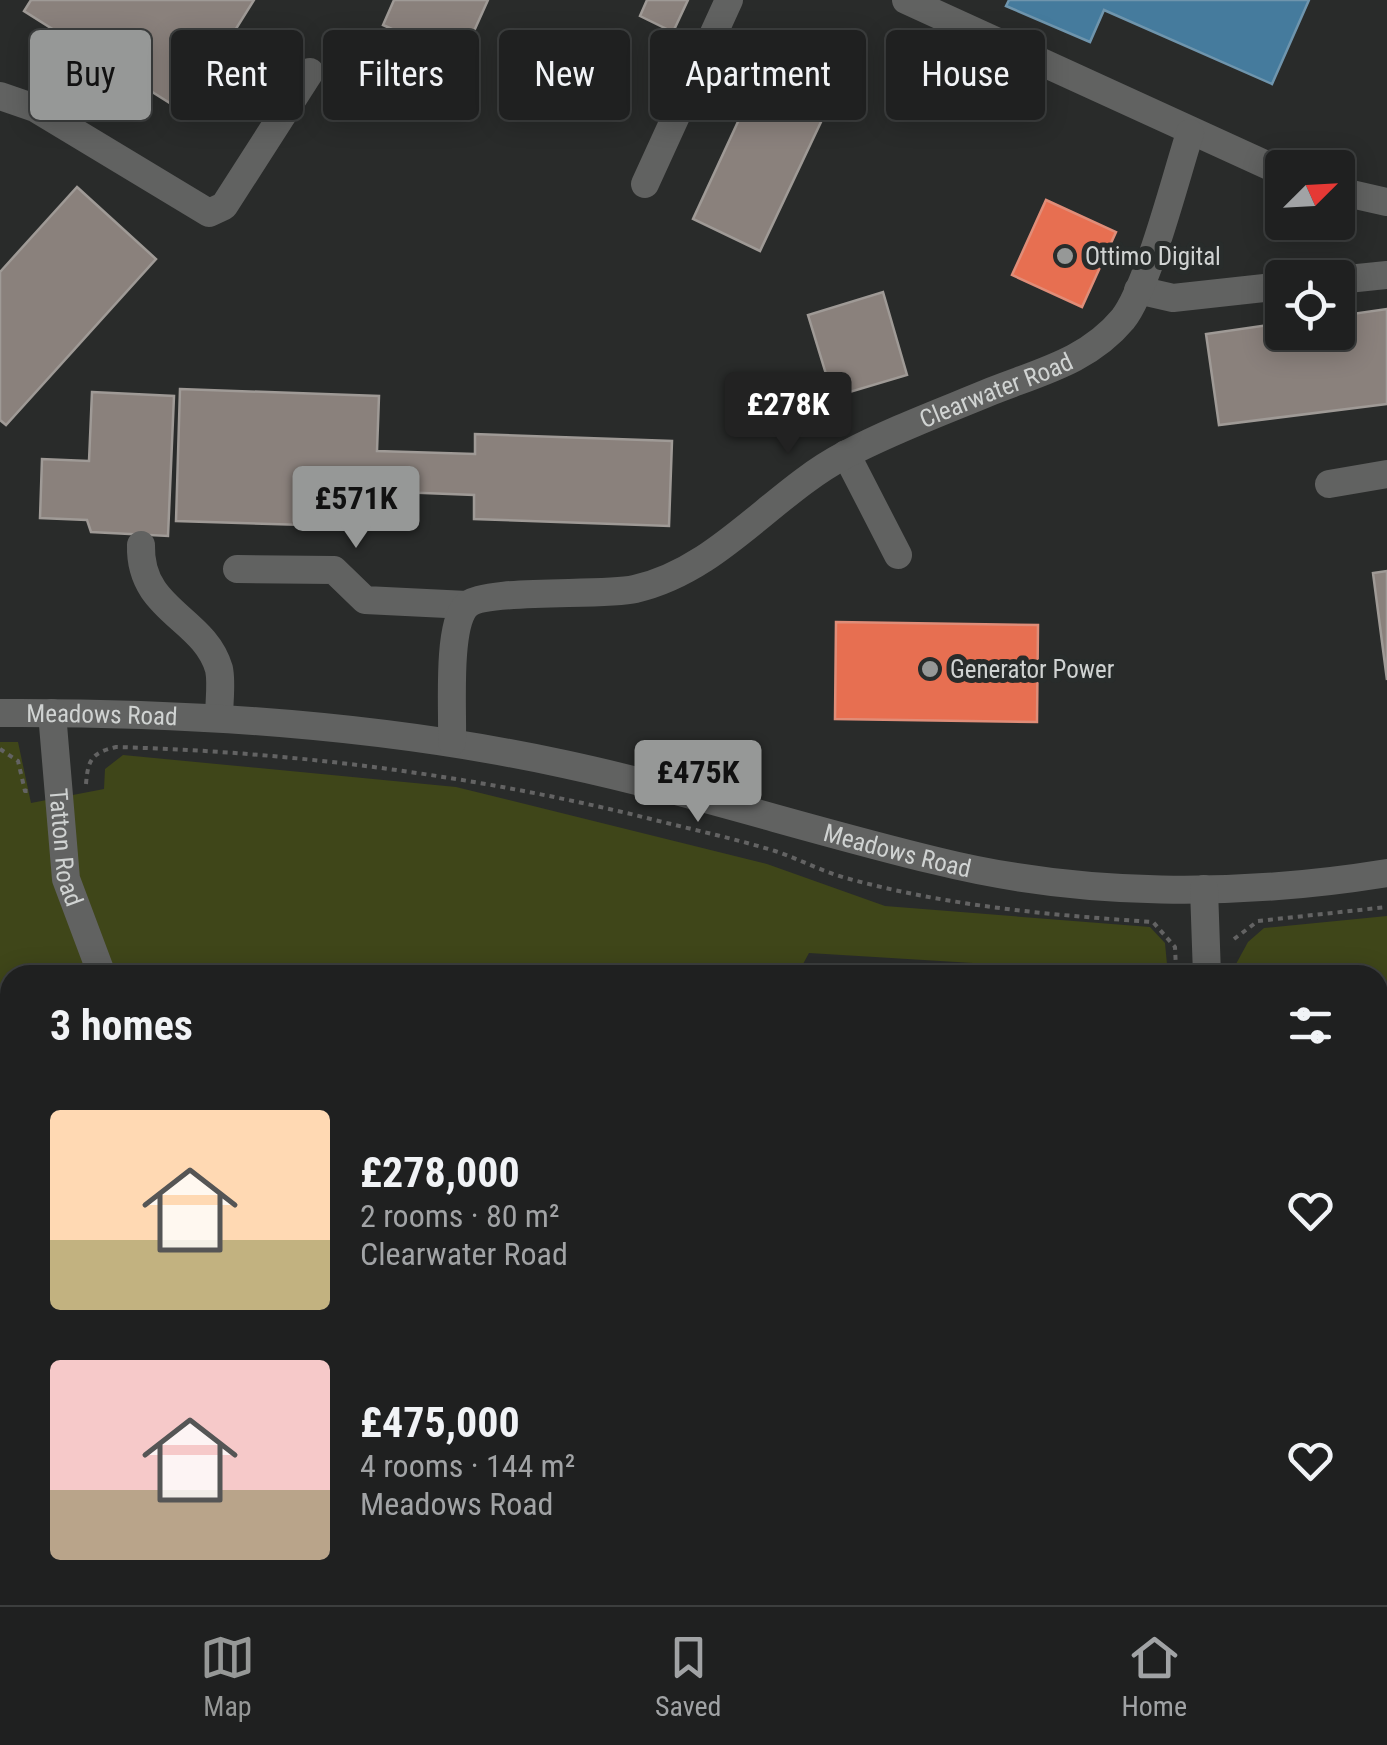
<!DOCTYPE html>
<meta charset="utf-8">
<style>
body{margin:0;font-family:"Roboto Condensed",sans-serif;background:#2c2d2d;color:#f1f3f6;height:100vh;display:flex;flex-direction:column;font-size:38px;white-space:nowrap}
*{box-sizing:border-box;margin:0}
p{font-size:32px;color:#a1a3a5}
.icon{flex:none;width:55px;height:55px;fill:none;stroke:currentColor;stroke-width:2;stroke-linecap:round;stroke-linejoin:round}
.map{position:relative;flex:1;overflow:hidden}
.drawer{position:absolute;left:0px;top:965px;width:1388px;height:640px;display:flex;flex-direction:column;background:#1f2020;border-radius:30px 30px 0 0;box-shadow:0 5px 25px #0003,0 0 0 2px #3c3e3e}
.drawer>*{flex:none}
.hud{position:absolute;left:30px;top:30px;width:1328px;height:90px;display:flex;gap:20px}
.needle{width:65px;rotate:66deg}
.controls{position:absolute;left:1265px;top:150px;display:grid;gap:20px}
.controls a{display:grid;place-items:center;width:90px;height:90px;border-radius:10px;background:#1f2020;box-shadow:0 5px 25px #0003,0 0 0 2px #3c3e3e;font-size:50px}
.price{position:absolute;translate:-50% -85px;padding:0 22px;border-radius:10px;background:#969897;color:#111;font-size:32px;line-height:65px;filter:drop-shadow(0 2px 5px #0008)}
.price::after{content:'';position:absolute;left:50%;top:60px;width:30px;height:22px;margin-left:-15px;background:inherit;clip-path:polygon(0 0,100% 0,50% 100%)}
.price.selected{background:#222;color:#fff}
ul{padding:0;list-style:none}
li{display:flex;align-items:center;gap:30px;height:250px;padding:0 50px}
li span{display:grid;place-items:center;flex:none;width:280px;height:200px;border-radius:10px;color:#555}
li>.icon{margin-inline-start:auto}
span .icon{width:120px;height:120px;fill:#fffc;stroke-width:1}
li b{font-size:42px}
h2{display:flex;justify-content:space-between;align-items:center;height:120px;padding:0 50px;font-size:42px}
.pill{padding:0 35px;border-radius:10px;background:#1f2020;box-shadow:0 5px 25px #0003,0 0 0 2px #3c3e3e;font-size:35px;line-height:90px}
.pill.selected{background:#969897;color:#111}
.tabs{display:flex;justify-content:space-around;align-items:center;height:140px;border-top:2px solid #3c3e3e;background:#1f2020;font-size:28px;color:#a1a3a5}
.tabs a{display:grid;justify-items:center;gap:5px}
.tabs .selected{color:#969897}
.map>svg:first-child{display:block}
.green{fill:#3f4619}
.shops{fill:#e76f51;stroke:#e08d78;stroke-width:2.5}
.public{fill:#457b9d;stroke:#6f95ad;stroke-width:2.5}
.industry{fill:#8a817c;stroke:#9f9a96;stroke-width:2.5}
.building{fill:#3a4747;stroke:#505252;stroke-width:2.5}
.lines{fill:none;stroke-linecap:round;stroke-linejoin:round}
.path{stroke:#636363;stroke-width:4;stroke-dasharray:5 5;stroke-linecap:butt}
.minor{stroke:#616261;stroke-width:28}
.poi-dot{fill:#969897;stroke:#282c2b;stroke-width:4}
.labels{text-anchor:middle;stroke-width:10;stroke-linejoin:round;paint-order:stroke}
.poi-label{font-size:25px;fill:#d0d3d2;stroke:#282c2b;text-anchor:start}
.street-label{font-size:25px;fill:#d0d3d2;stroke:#282c2b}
</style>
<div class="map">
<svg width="1387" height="1605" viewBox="0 0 1387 1605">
<rect width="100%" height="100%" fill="#292b2a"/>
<g class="green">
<path d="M 0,742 L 18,742 L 31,803 L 104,789 L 105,769 L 123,755 L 456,787 L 767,864 L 885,906 L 1150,927 L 1165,943 L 1168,975 L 809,953 L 797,975 L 10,975 L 10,1595 L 737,1595 L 736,1605 L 0,1605 Z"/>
<path d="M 1387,916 L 1387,1011 L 1378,1013 L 1378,975 L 1230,975 L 1248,942 L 1264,928 Z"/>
</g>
<g class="shops">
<path d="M 1046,200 L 1116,232 L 1082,307 L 1012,275 Z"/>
<path d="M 836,622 L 1038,625 L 1037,722 L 835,719 Z"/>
</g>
<path class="public" d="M 1009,0 L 1309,0 L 1272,84 L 1104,10 L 1090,42 L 1006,6 Z"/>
<g class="industry">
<path d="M 31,0 L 254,0 L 184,112 L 24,11 Z"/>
<path d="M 394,0 L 488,0 L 461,60 L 383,25 Z"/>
<path d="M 647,0 L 688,0 L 673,32 L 640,16 Z"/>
<path d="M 761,72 L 829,105 L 760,251 L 693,219 Z"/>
<path d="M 77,187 L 156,259 L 6,425 L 0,420 L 0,272 Z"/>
<path d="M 883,292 L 907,375 L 833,397 L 808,315 Z"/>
<path d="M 1387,309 L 1387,404 L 1219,425 L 1206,334 L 1282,323 L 1282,332 L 1338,332 L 1338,316 Z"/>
<path d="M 180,389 L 379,396 L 377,451 L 475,454 L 475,434 L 672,441 L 669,526 L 474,519 L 474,495 L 373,491 L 372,527 L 176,521 Z"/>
<path d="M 92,392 L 174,396 L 168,536 L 91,532 L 87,520 L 40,518 L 42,459 L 89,461 Z"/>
<path d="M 1387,571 L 1387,680 L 1373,573 Z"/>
</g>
<path class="building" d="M 839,1595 L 1123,1595 L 1123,1605 L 838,1605 Z"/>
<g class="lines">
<g class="path">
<path d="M 0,749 L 18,761 L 25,791 L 32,791"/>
<path d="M 86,784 C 88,760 91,753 116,747 C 292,752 464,774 635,815 C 681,827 729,837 775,851 C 799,859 821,871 846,878 C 947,906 1049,915 1153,922 L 1175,947 L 1176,969 L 1183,970"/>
<path d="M 1234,939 L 1258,921 L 1387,907"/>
</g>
<g class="minor">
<path d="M 906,0 L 1282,172"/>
<path d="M 0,96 L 35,108 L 209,213 L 224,206 L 310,72"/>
<path d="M 645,184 L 729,0"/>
<path d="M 1338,191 L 1387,202"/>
<path d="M 1338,280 L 1387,275"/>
<path d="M 1138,290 L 1173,298 L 1282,286"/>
<path d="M 846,454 L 898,555"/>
<path d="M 1329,484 L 1387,474"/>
<path d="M 141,545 C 139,611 204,617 219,669 C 222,683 219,703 219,718"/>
<path d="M 237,569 L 334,570 L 365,600 L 467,605"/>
<path id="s1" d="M 0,713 C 188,712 379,724 564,764 C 690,791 812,831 937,861 C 1082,897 1240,897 1387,873"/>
<path id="s2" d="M 52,713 L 66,879 L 102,975"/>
<path id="s3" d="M 452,742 C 453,711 447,630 465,607 C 481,587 600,597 635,589 C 719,570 772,493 845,455 C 892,430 944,411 992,391 C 1040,372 1088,361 1123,319 C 1148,287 1176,176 1190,133"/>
<path d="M 1204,889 L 1207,975"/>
<path d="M 247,1595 L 248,1605"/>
<path d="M 777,1605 L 778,1595"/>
<path d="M 1234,1605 L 1235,1595"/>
</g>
</g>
<g class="poi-dot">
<circle cx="1065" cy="256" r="10"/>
<circle cx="930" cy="669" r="10"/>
</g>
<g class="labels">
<g class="poi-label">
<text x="1085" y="265">Ottimo Digital</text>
<text x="950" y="678">Generator Power</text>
</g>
<g class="street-label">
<text dy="9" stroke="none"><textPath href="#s3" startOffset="725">Clearwater Road</textPath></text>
<text dy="9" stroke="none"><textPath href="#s1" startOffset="102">Meadows Road</textPath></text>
<text dy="9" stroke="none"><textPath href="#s2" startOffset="135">Tatton Road</textPath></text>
<text dy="9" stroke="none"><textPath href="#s1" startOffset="912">Meadows Road</textPath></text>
</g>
</g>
</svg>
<div class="controls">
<a><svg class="needle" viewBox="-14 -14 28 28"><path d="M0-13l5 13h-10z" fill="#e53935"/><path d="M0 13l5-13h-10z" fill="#a1a3a5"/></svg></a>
<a><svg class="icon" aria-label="locate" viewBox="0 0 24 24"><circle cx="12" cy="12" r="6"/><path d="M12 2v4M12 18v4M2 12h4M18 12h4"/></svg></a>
</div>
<b class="price selected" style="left:788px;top:457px">£278K</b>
<b class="price" style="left:356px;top:551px">£571K</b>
<b class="price" style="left:698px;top:825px">£475K</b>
<div class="hud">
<a class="pill selected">Buy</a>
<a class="pill">Rent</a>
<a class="pill">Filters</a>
<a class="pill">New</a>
<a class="pill">Apartment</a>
<a class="pill">House</a>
</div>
<section class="drawer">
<h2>3 homes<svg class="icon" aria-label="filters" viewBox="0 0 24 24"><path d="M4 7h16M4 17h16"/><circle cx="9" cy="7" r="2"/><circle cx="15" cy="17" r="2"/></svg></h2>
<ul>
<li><span style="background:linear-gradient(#ffd9b3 65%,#c2b280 0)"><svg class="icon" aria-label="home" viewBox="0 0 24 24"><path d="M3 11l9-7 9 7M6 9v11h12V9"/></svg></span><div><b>£278,000</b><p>2 rooms · 80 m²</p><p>Clearwater Road</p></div><svg class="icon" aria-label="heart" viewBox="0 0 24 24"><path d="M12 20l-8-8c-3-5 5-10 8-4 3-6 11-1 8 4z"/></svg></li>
<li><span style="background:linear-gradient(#f6c9c9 65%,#b9a48a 0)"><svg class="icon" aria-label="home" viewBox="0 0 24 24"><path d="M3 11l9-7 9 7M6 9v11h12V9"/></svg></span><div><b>£475,000</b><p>4 rooms · 144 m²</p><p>Meadows Road</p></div><svg class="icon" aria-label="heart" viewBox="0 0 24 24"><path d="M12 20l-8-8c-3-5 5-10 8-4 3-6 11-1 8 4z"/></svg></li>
</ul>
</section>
</div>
<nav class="tabs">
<a class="selected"><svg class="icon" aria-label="map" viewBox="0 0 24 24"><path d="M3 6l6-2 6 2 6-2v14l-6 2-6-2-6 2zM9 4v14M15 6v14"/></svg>Map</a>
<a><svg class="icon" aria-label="saved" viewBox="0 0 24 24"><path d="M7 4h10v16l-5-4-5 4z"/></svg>Saved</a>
<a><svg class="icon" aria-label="home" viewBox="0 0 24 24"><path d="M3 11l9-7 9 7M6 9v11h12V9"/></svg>Home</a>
</nav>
